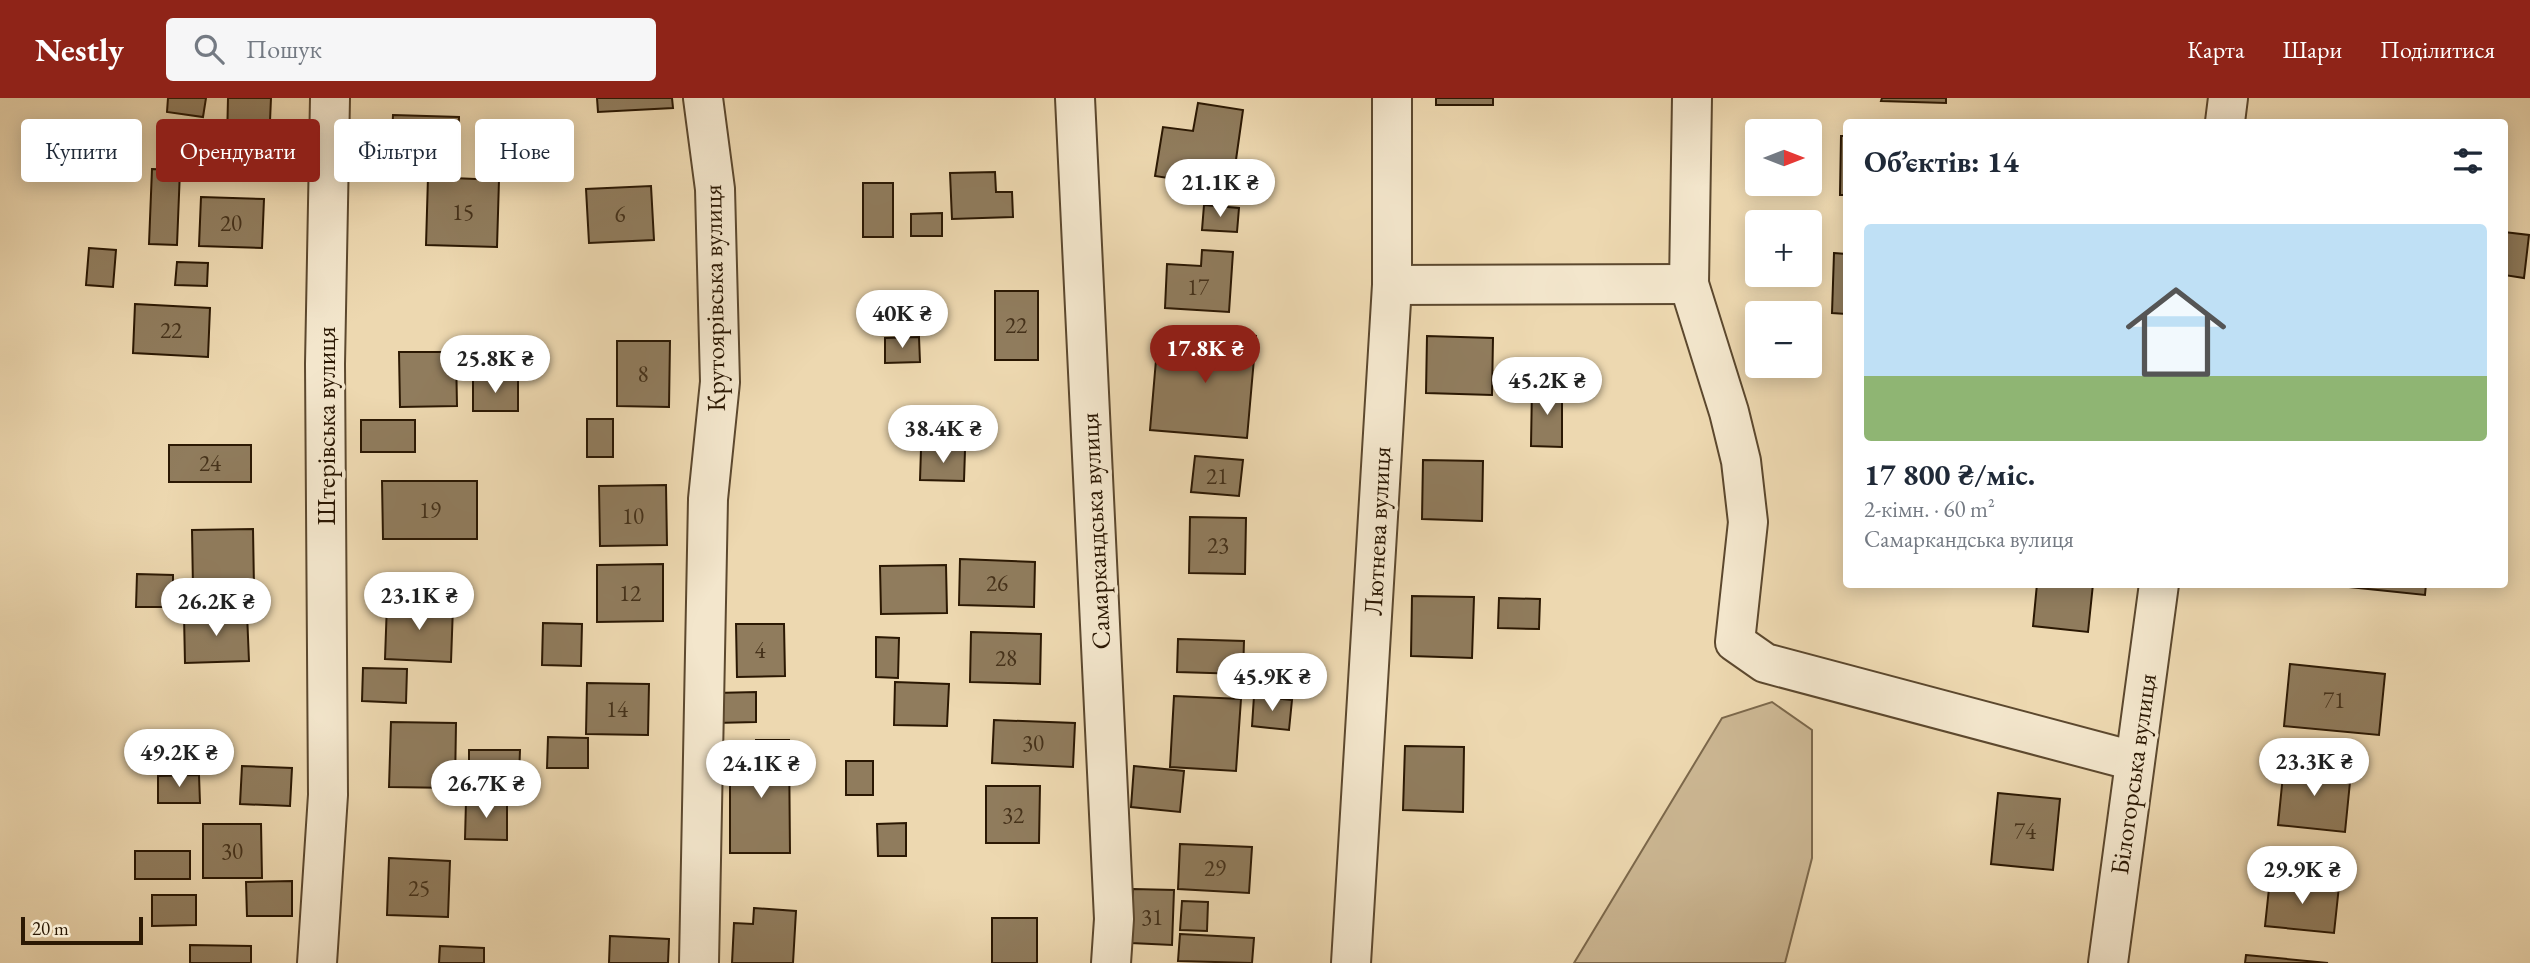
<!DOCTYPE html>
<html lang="uk">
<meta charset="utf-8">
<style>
body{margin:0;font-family:"EB Garamond",serif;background:#f6f6f7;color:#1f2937;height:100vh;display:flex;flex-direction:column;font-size:26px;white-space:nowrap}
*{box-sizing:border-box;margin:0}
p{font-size:23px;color:#747a83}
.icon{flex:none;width:38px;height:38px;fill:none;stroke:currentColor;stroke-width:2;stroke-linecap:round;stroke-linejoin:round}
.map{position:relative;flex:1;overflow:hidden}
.side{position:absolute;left:1843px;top:21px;width:665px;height:469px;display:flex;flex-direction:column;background:#fff;border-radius:7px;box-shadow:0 4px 18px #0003}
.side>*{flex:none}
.guide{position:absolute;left:21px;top:21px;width:665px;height:63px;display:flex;gap:14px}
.needle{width:46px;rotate:90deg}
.buttons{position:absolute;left:1745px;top:21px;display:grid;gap:14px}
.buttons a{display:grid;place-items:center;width:77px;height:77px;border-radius:7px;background:#fff;box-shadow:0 4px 18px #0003;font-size:35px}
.scale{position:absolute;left:21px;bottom:18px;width:122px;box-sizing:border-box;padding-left:7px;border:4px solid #2b1803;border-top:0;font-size:19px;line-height:24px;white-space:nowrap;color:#2b1803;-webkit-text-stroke:5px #f3e6cc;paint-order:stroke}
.price{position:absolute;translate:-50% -60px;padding:0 16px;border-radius:24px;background:#fff;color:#222;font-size:23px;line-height:46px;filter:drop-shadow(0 2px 4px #0008)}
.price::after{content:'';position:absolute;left:50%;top:42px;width:21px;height:16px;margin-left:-10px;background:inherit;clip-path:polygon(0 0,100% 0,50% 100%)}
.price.on{background:#8f2418;color:#fff}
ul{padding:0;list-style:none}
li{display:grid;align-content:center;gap:14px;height:371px;padding:0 21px}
li span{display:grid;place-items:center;height:217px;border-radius:7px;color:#555}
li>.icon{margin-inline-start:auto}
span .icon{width:126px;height:126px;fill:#fffc;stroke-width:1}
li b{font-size:30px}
h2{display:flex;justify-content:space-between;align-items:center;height:84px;padding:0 21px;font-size:30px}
.chip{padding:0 24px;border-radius:7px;background:#fff;box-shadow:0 4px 18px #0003;font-size:24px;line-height:63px}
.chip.on{background:#8f2418;color:#fff}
header{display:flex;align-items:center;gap:42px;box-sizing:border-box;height:98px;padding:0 35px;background:#8f2418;color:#fff}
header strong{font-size:33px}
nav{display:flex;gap:38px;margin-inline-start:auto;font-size:24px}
.search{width:490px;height:63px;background:#f6f6f7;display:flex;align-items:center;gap:18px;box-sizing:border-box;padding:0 24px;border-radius:7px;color:#747a83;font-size:26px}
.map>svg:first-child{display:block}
.green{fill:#ccb793;stroke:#7c684b;stroke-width:2}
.building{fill:#907c5d;stroke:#2b1803;stroke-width:2}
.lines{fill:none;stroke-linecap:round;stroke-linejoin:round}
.street-casing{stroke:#5c482e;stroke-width:42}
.street{stroke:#f3e6cc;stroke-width:38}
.labels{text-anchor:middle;stroke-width:7;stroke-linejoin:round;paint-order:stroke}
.number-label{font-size:23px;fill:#44311a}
.street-label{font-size:26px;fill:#2b1803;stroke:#f3e6cc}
</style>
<header>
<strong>Nestly</strong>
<div class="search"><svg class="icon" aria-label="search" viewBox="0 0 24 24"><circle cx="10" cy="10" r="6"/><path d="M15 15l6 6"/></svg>Пошук</div>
<nav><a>Карта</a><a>Шари</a><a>Поділитися</a></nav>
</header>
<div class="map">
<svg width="2530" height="865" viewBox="0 0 2530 865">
<rect width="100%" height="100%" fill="#edd8b0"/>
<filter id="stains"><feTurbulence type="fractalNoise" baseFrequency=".00286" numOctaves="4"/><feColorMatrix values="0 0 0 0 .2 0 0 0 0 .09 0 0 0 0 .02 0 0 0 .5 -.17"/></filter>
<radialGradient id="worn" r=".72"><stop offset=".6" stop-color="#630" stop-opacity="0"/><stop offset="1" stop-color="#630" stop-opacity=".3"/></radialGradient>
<path class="green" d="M 1772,604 L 1812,632 L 1812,760 L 1785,865 L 1574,865 L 1722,620 Z"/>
<g class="building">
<path d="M 168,0 L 206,0 L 203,19 L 167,14 Z"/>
<path d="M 228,0 L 271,0 L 269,46 L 227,44 Z"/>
<path d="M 597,0 L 672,0 L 673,10 L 598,14 Z"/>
<rect x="1436" y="0" width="57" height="7"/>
<path d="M 1882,0 L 1946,0 L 1946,5 L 1881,3 Z"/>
<path d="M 1198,5 L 1243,12 L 1232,90 L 1155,78 L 1163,29 L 1193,33 Z"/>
<path d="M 393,17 L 459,19 L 458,68 L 391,66 Z"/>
<path d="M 1841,38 L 1846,38 L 1846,97 L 1840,97 Z"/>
<path d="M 152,71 L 180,72 L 177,147 L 149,146 Z"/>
<path d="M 995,74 L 996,94 L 1012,94 L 1013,119 L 952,121 L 950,75 Z"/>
<path d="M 428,79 L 499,82 L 497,149 L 426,147 Z"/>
<rect x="863" y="85" width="30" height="54"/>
<path d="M 651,88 L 654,142 L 589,145 L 586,91 Z"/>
<path d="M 201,99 L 264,101 L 262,150 L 199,148 Z"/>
<path d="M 1204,107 L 1239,110 L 1237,134 L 1202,132 Z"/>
<path d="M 942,115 L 942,138 L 911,138 L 911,116 Z"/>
<path d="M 2504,134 L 2529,137 L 2524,180 L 2504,177 Z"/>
<path d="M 89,150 L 116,152 L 113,189 L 86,187 Z"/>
<path d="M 1202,152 L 1233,154 L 1229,214 L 1165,210 L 1167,166 L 1201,168 Z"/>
<path d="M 1834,155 L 1846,156 L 1846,216 L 1832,215 Z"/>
<path d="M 177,164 L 208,165 L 207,188 L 175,187 Z"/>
<rect x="995" y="193" width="43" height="69"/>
<path d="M 135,206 L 210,210 L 208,259 L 133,255 Z"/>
<path d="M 1173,231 L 1256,238 L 1247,340 L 1150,332 L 1156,262 L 1170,263 Z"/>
<path d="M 1427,238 L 1493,240 L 1492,297 L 1426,295 Z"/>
<path d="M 919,239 L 920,264 L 885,265 L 885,240 Z"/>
<path d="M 617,243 L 670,243 L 669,309 L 617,308 Z"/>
<path d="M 399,254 L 456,254 L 457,308 L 400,309 Z"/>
<rect x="473" y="281" width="45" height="32"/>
<path d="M 1532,288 L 1562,289 L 1562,349 L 1531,348 Z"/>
<rect x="587" y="321" width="26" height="38"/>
<rect x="361" y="322" width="54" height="32"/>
<rect x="169" y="347" width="82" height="37"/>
<path d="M 921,351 L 965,352 L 964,383 L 920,382 Z"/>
<path d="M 1195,358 L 1243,362 L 1239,398 L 1191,394 Z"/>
<path d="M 1423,362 L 1483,363 L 1482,423 L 1422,421 Z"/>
<path d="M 382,383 L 477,383 L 477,441 L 383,441 Z"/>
<path d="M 666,387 L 667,447 L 600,448 L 599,388 Z"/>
<path d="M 1190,419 L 1246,420 L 1245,476 L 1189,475 Z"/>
<path d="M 253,431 L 254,490 L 193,491 L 192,432 Z"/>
<path d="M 960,461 L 1035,464 L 1034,509 L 959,507 Z"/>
<path d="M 663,466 L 663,523 L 597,524 L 597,467 Z"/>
<path d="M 946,467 L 947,515 L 881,516 L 880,468 Z"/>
<path d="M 137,476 L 173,477 L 173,509 L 136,509 Z"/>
<path d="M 2037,486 L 2093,486 L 2088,534 L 2033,528 Z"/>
<path d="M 2340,486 L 2426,486 L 2425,497 L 2340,488 Z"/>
<path d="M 1412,498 L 1474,499 L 1472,560 L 1411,558 Z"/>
<path d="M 1499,500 L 1540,501 L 1539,531 L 1498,530 Z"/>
<path d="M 387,505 L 453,508 L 451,564 L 385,561 Z"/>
<path d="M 247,515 L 249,563 L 185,565 L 184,517 Z"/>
<path d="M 543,525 L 582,526 L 581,568 L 542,567 Z"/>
<path d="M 736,526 L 784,526 L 785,578 L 737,579 Z"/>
<path d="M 971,534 L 1041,536 L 1040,586 L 970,584 Z"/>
<path d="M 876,539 L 899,540 L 898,580 L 876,579 Z"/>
<path d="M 1178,541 L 1244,543 L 1243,576 L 1177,574 Z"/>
<path d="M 2290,566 L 2385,576 L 2379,637 L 2284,628 Z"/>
<path d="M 363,570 L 407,571 L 406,605 L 362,603 Z"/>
<path d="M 895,584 L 949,586 L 947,628 L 894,627 Z"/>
<path d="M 587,585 L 649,586 L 648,637 L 586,636 Z"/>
<path d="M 756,594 L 756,624 L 715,625 L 715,595 Z"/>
<path d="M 1174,598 L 1241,601 L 1236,673 L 1170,669 Z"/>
<path d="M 1254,598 L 1292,602 L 1289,632 L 1252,628 Z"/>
<path d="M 994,622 L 1075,625 L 1073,669 L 992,665 Z"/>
<path d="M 391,624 L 456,625 L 455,690 L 389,689 Z"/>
<path d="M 548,639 L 588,640 L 588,670 L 547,670 Z"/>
<path d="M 756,642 L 789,642 L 790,755 L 730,755 L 730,660 L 756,659 Z"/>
<path d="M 1405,648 L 1464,649 L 1463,714 L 1403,712 Z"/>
<path d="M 469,652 L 520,652 L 519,679 L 469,678 Z"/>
<rect x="846" y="663" width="27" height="34"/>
<path d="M 2284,667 L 2351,674 L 2345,734 L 2278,727 Z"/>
<path d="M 242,668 L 292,670 L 290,708 L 240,706 Z"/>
<path d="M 1134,668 L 1184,673 L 1180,714 L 1131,709 Z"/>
<path d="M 199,677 L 200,705 L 158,705 L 158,678 Z"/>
<path d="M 986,688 L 1040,688 L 1039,745 L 986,745 Z"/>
<path d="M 1998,695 L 2060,701 L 2053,772 L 1991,766 Z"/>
<path d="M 466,703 L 507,703 L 507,742 L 465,741 Z"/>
<path d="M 906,725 L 906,758 L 878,758 L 877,726 Z"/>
<path d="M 203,726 L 261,726 L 262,780 L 203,780 Z"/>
<path d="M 1180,746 L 1252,749 L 1249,795 L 1178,791 Z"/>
<rect x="135" y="753" width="55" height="28"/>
<path d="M 389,760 L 450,763 L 448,819 L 387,817 Z"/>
<path d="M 2270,781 L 2339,788 L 2334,835 L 2265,828 Z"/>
<path d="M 292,783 L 292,818 L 247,818 L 246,784 Z"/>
<path d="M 1133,791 L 1174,792 L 1172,847 L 1131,845 Z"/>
<path d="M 152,797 L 196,797 L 196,827 L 152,828 Z"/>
<path d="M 1182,803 L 1208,804 L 1207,833 L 1180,832 Z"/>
<path d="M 754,810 L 796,813 L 793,865 L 732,865 L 734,825 L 753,826 Z"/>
<rect x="992" y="820" width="45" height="45"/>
<path d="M 1180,836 L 1254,840 L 1252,865 L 1178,863 Z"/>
<path d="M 610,838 L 669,841 L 668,865 L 609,865 Z"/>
<path d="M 190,847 L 251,848 L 251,865 L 190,865 Z"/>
<path d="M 440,848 L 484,850 L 484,865 L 439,865 Z"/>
<path d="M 2246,857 L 2328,865 L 2245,865 Z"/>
</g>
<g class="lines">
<g class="street-casing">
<g id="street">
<path d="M 1075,0 L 1114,821 L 1111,865"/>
<path d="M 1692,0 L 1689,186 L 1729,314 L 1741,363 L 1748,424 L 1735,544 L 1765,565 L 2134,663"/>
<path d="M 2225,24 L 2228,0"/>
<path d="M 1392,187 L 1689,186"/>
<path d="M 317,865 L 328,697 L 325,266 L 330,0"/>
<path d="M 699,865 L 708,401 L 720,284 L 715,91 L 703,0"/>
<path d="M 1351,865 L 1392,187 L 1392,0"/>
<path d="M 2108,865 L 2159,486"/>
</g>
</g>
<use href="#street" class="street"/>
</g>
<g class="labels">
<g class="number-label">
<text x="463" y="122">15</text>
<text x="620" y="124">6</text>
<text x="231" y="133">20</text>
<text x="1198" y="197">17</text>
<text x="1016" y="235">22</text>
<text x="171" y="240">22</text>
<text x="643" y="284">8</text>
<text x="210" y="373">24</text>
<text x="1217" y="386">21</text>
<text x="430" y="420">19</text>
<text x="633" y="426">10</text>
<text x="1218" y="455">23</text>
<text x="997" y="493">26</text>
<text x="630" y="503">12</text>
<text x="760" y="560">4</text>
<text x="1006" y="568">28</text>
<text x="2334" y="610">71</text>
<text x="617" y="619">14</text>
<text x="1033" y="653">30</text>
<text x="1013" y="725">32</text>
<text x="2025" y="741">74</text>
<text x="232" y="761">30</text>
<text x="1215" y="778">29</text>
<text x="419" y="798">25</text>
<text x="1152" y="827">31</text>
</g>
<g class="street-label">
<text transform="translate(714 200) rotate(-91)" y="9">Крутоярівська вулиця</text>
<text transform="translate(326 328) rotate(-90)" y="9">Штерівська вулиця</text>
<text transform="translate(1095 433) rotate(-93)" y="9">Самаркандська вулиця</text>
<text transform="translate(1377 433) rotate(-87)" y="9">Лютнева вулиця</text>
<text transform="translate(2133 676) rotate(-82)" y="9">Білогорська вулиця</text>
</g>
</g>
<rect width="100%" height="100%" filter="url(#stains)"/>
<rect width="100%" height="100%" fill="url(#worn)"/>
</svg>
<div class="buttons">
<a><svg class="needle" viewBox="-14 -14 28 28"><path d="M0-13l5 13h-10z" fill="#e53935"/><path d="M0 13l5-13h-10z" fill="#747a83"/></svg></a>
<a>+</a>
<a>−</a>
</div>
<div class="scale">20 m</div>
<b class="price" style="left:1220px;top:121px">21.1K ₴</b>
<b class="price" style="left:902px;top:252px">40K ₴</b>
<b class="price on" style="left:1205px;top:287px">17.8K ₴</b>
<b class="price" style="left:495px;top:297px">25.8K ₴</b>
<b class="price" style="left:1547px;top:319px">45.2K ₴</b>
<b class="price" style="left:943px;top:367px">38.4K ₴</b>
<b class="price" style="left:419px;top:534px">23.1K ₴</b>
<b class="price" style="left:216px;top:540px">26.2K ₴</b>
<b class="price" style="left:1272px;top:615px">45.9K ₴</b>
<b class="price" style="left:179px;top:691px">49.2K ₴</b>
<b class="price" style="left:2314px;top:700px">23.3K ₴</b>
<b class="price" style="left:761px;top:702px">24.1K ₴</b>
<b class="price" style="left:486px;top:722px">26.7K ₴</b>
<b class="price" style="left:2302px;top:808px">29.9K ₴</b>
<div class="guide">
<a class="chip">Купити</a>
<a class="chip on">Орендувати</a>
<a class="chip">Фільтри</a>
<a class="chip">Нове</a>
</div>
<section class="side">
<h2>Об’єктів: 14<svg class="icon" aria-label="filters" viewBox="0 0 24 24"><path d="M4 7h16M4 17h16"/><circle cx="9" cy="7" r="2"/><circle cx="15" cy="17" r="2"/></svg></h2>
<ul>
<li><span style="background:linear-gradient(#bfe0f5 70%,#8fb573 0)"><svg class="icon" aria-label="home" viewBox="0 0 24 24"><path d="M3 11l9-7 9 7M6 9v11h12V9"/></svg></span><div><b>17 800 ₴/міс.</b><p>2-кімн. · 60 m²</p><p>Самаркандська вулиця</p></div></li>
</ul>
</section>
</div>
